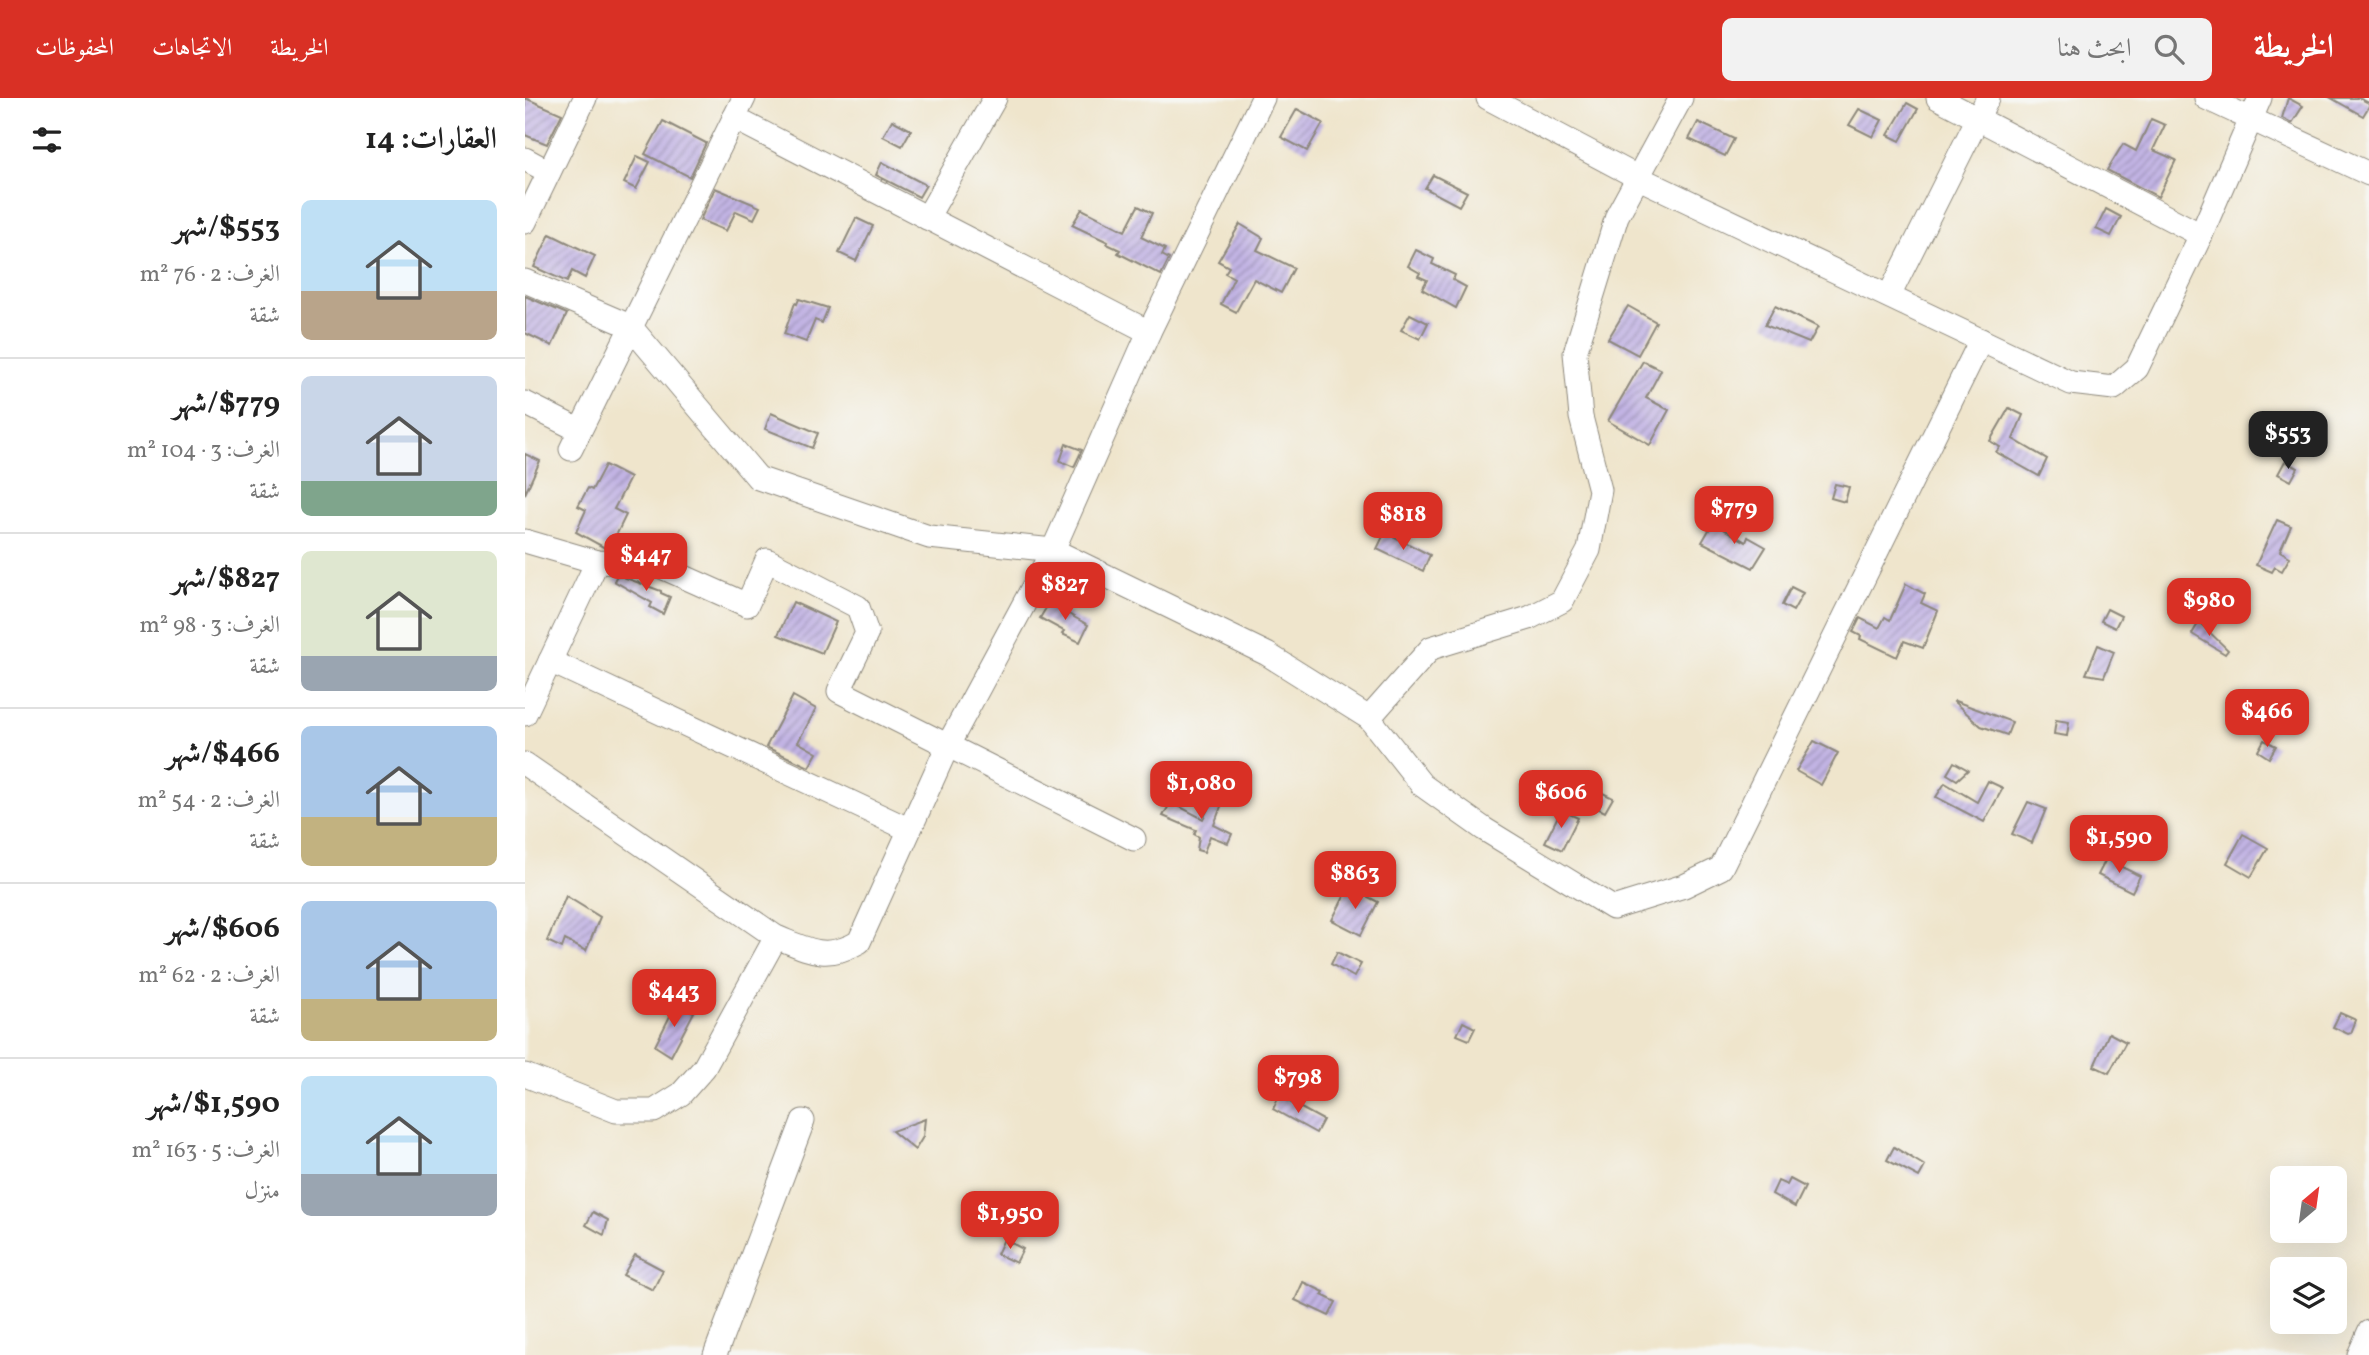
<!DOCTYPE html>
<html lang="ar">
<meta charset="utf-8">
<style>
body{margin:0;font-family:Vollkorn,Amiri,serif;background:#f2f2f2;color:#222;direction:rtl;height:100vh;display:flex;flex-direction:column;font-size:26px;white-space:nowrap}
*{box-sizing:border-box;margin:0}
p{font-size:23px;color:#767676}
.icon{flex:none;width:38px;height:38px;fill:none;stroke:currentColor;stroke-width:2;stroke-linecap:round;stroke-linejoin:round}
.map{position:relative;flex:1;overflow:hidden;direction:ltr}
.sheet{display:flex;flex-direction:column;background:#fff;width:525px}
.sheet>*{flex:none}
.needle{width:46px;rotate:29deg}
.tools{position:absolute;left:1745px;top:1068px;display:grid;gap:14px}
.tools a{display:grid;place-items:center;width:77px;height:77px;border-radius:10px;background:#fff;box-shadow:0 7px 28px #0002;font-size:35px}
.price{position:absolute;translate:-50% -60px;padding:0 16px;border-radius:14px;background:#d93025;color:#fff;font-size:23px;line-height:46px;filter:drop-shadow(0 2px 4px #0008)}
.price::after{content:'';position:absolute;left:50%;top:42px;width:21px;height:16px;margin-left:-10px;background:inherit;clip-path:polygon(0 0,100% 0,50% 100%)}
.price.current{background:#222;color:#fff}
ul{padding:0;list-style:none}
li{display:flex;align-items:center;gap:21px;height:175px;padding:0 28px}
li+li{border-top:2px solid #e0e0e0}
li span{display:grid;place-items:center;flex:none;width:196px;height:140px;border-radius:10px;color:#555}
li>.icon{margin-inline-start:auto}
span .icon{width:84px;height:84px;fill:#fffc;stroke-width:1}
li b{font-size:30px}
h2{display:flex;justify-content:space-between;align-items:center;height:84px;padding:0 28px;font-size:30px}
header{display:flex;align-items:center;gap:42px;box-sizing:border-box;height:98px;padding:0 35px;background:#d93025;color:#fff}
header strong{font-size:33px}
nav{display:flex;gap:38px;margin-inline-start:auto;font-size:24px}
.search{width:490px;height:63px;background:#f2f2f2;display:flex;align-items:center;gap:18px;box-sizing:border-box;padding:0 24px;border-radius:10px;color:#767676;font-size:26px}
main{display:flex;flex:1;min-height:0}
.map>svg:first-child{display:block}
.building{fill:url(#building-hatch)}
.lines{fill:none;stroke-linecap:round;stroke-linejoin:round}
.minor-casing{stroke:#8d887c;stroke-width:25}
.minor{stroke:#fff;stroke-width:23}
</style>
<header>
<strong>الخريطة</strong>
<div class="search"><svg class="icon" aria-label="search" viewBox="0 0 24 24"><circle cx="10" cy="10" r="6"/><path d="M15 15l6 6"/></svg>ابحث هنا</div>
<nav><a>الخريطة</a><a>الاتجاهات</a><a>المحفوظات</a></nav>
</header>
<main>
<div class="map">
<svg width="1844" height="1257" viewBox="0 0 1844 1257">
<defs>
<pattern id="building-hatch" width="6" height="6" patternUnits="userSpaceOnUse" patternTransform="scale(1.75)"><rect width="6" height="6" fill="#c2b4e4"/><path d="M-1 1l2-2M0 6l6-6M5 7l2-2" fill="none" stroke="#9e93b9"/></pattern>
</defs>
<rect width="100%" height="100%" fill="#f6f6f2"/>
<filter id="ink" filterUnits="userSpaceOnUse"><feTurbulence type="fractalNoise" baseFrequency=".0143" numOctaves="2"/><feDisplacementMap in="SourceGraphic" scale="14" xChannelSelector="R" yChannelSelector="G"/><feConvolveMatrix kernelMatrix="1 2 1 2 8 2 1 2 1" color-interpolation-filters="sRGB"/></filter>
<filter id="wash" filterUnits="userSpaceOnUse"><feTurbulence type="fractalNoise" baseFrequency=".00686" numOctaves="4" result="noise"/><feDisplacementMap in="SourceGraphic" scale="28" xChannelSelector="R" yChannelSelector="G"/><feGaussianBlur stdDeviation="1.57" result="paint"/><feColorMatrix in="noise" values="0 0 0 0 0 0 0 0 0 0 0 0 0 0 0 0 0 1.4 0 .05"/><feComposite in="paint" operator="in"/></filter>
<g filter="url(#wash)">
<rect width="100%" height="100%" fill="#efe5cc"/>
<g id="blocks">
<g class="building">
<path d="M 0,0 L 37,16 L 22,46 L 0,37 Z"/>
<path d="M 1763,0 L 1778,8 L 1767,25 L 1757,20 Z"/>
<path d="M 1806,0 L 1834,0 L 1844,5 L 1844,8 L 1838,18 Z"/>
<path d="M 1382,5 L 1393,11 L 1375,43 L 1363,37 Z"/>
<path d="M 772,11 L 798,25 L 782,53 L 756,39 Z"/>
<path d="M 1334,11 L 1357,22 L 1348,39 L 1324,27 Z"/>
<path d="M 1626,21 L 1640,27 L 1628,52 L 1651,62 L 1633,99 L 1582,72 L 1598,46 L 1611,53 Z"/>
<path d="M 367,22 L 386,32 L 377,48 L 358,38 Z"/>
<path d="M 138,23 L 181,45 L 165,79 L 120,56 Z"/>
<path d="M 1173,24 L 1209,41 L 1200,58 L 1164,41 Z"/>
<path d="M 112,58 L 125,64 L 111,91 L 99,85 Z"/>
<path d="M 357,64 L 401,87 L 394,99 L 351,77 Z"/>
<path d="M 908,77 L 942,94 L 934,108 L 900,90 Z"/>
<path d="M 190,90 L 235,109 L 229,121 L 211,113 L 201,133 L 175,122 Z"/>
<path d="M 613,108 L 627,115 L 616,139 L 640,151 L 637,157 L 644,161 L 636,177 L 593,155 L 595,152 L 582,146 L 583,144 L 547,127 L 557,111 L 600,133 Z"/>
<path d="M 1581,111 L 1596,119 L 1586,138 L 1571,131 Z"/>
<path d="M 331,120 L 348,128 L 331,163 L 314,155 Z"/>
<path d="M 715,126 L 738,140 L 732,152 L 769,170 L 756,195 L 729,181 L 711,214 L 696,206 L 709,180 L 700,175 L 704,169 L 693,163 Z"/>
<path d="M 25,136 L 70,158 L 60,180 L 47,173 L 42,184 L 9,169 Z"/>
<path d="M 891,152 L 909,161 L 907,166 L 930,177 L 928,182 L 941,189 L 931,210 L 897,191 L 902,182 L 893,178 L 895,175 L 883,168 Z"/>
<path d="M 0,198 L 42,216 L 27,248 L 0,235 Z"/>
<path d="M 274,201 L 303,210 L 297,225 L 290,222 L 281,244 L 259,236 L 270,205 L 272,206 Z"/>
<path d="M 1103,208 L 1131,224 L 1113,257 L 1083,241 Z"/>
<path d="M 1250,208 L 1293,229 L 1284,245 L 1240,227 Z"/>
<path d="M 885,216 L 903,225 L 895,241 L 876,232 Z"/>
<path d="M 1118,263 L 1136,272 L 1121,300 L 1144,312 L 1125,347 L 1083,323 Z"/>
<path d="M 1484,310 L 1498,317 L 1488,341 L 1522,361 L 1514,378 L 1471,354 L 1475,349 L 1465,343 Z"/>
<path d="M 246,315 L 293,335 L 287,350 L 240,331 Z"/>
<path d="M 541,346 L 557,352 L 549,369 L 535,363 Z"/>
<path d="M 0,356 L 15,363 L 0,396 Z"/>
<path d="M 1760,363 L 1773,370 L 1766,383 L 1753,376 Z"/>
<path d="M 80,367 L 105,380 L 89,411 L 101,417 L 85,450 L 80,450 L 51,434 L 61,412 L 53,408 L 63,390 L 67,392 Z"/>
<path d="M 1310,386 L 1324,389 L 1320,404 L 1306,400 Z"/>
<path d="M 1752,422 L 1766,428 L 1755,453 L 1765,459 L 1757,473 L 1750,469 L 1747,474 L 1731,467 Z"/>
<path d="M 1188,425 L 1221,444 L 1223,439 L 1241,449 L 1228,470 L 1177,444 Z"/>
<path d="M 860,434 L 905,457 L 898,473 L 852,451 Z"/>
<path d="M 91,479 L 98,479 L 136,493 L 136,495 L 145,499 L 138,516 L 125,509 L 127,505 L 89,483 Z"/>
<path d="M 1381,486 L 1400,496 L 1396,505 L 1413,513 L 1398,550 L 1379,543 L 1372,559 L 1335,541 L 1336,538 L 1328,534 L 1335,520 L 1354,530 L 1360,519 L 1365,522 Z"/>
<path d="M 1266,489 L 1278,495 L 1268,513 L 1257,507 Z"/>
<path d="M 268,504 L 311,524 L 297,555 L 253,537 Z"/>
<path d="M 524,505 L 563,527 L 555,544 L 537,536 L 539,533 L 515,520 Z"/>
<path d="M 1582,511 L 1596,518 L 1590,530 L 1576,523 Z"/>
<path d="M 1674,524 L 1703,552 L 1700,556 L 1667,536 Z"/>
<path d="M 1573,547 L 1589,554 L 1579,579 L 1561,576 Z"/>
<path d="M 268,598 L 291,611 L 273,644 L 292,655 L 284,669 L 241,649 Z"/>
<path d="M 1430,603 L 1487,624 L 1482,637 L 1456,628 L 1429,604 Z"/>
<path d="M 1531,622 L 1544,624 L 1542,638 L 1529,636 Z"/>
<path d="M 1739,642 L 1751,648 L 1744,660 L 1733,653 Z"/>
<path d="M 1289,643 L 1313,655 L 1296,687 L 1271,673 Z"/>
<path d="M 1429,664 L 1443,672 L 1432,682 L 1422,676 Z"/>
<path d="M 1463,683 L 1478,690 L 1459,724 L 1411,699 L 1420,685 L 1452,704 Z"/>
<path d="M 1059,686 L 1088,700 L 1080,714 L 1052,700 Z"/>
<path d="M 693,691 L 701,695 L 689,727 L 707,736 L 703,745 L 685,738 L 679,754 L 672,752 L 674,739 L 669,736 L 671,732 L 638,718 L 646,704 L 678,721 Z"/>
<path d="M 1503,704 L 1521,711 L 1507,745 L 1487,736 Z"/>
<path d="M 1036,712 L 1053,720 L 1037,752 L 1020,744 Z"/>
<path d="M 1718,736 L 1743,750 L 1726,779 L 1702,765 Z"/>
<path d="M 1581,761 L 1615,778 L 1607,794 L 1573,777 Z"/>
<path d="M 824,789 L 853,804 L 836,837 L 807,822 Z"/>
<path d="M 41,798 L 75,819 L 61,853 L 40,842 L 37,850 L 22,843 Z"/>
<path d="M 812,854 L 836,866 L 829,879 L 806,866 Z"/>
<path d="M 151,906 L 169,914 L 146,958 L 130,948 Z"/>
<path d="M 1815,915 L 1831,922 L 1826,935 L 1823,936 L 1808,929 Z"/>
<path d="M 938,924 L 950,930 L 944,942 L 932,937 Z"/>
<path d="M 1584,935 L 1601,944 L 1584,975 L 1569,968 Z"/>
<path d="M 754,998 L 798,1022 L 791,1035 L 748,1011 Z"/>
<path d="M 400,1021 L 398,1039 L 390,1052 L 367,1033 Z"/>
<path d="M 1369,1049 L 1400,1068 L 1394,1079 L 1362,1062 Z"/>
<path d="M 1265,1081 L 1280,1089 L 1270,1109 L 1247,1096 L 1253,1083 L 1262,1087 Z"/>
<path d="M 68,1114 L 83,1122 L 79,1137 L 61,1127 Z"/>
<path d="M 479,1141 L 498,1151 L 491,1165 L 472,1156 Z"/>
<path d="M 110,1157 L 138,1172 L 128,1192 L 98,1177 Z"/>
<path d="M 778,1184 L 799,1194 L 797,1197 L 811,1204 L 804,1218 L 770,1202 Z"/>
</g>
</g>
</g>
<g filter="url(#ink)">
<use href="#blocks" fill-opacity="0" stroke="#8d887c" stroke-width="2"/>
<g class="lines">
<g class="minor-casing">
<g id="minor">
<path d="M 963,0 L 1114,80 L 1546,285 L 1589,290 L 1612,270 L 1676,137 L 1735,0"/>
<path d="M 1413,0 L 1676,137"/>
<path d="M 1681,0 L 1844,76"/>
<path d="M 209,20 L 624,234"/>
<path d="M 0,61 L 24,74"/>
<path d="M 402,120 L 470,0"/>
<path d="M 0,124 L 60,0"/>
<path d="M 0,183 L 105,228 L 233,380 L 404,439 L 528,452 L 742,556 L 844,620 L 897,687 L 959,731 L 1088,810 L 1159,788 L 1196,770 L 1456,242"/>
<path d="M 1364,198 L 1463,0"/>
<path d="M 0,305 L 54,332"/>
<path d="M 46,351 L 219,0"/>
<path d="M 0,443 L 72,464 L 130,466 L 222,507 L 242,462 L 333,509 L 342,535 L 314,593 L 609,741"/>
<path d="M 25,563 L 383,731"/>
<path d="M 0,616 L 72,464"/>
<path d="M 844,620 L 906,550 L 1004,520 L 1037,503 L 1064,452 L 1075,392 L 1056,319 L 1050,255 L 1092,118 L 1156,0"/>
<path d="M 0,666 L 251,839 C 284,852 301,863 334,844 L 423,647 L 528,452 L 624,234 L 738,0"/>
<path d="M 0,977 L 91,1013 L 129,1013 L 156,996 L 179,970 L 251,839"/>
<path d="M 190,1257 L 278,1023"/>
<path d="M 1834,1257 L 1844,1234"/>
</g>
</g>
<use href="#minor" class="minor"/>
</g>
</g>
</svg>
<div class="tools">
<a><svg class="needle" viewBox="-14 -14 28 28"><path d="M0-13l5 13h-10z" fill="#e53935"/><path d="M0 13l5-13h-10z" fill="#767676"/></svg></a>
<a><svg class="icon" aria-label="layers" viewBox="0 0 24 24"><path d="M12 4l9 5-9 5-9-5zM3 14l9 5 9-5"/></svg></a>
</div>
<b class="price current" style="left:1763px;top:373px">$553</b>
<b class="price" style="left:1209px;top:448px">$779</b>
<b class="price" style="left:878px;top:454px">$818</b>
<b class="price" style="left:121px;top:495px">$447</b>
<b class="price" style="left:540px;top:524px">$827</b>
<b class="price" style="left:1684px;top:540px">$980</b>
<b class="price" style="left:1742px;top:651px">$466</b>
<b class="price" style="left:676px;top:723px">$1,080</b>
<b class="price" style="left:1036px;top:732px">$606</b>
<b class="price" style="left:1594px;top:777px">$1,590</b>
<b class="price" style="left:830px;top:813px">$863</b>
<b class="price" style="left:149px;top:931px">$443</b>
<b class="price" style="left:773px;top:1017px">$798</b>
<b class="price" style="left:485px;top:1153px">$1,950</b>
</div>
<section class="sheet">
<h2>العقارات: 14<svg class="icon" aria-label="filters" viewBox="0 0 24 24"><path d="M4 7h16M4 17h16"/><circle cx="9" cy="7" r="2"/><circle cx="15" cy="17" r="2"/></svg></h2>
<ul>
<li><span style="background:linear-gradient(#bfe0f5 65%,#b9a48a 0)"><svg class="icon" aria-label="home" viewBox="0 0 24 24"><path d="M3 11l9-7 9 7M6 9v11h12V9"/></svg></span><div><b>$553/شهر</b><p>الغرف: 2 · 76 m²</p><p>شقة</p></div></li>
<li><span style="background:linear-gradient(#c9d6e8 75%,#7fa58c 0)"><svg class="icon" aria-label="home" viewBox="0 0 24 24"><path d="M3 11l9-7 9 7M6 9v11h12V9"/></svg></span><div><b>$779/شهر</b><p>الغرف: 3 · 104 m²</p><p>شقة</p></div></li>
<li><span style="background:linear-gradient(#dfe7d0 75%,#9aa5b1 0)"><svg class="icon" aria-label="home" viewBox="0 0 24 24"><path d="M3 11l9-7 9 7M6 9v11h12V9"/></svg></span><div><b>$827/شهر</b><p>الغرف: 3 · 98 m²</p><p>شقة</p></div></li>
<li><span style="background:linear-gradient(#a9c7e8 65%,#c2b280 0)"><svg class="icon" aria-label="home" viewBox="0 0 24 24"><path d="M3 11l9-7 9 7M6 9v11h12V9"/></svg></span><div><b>$466/شهر</b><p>الغرف: 2 · 54 m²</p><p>شقة</p></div></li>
<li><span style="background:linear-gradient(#a9c7e8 70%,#c2b280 0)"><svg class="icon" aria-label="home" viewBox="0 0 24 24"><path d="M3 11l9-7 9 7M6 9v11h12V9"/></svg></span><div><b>$606/شهر</b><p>الغرف: 2 · 62 m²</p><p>شقة</p></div></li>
<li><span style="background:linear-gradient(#bfe0f5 70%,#9aa5b1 0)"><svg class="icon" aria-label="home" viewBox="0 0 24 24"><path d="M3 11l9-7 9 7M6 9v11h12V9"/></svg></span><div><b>$1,590/شهر</b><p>الغرف: 5 · 163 m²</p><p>منزل</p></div></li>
</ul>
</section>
</main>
